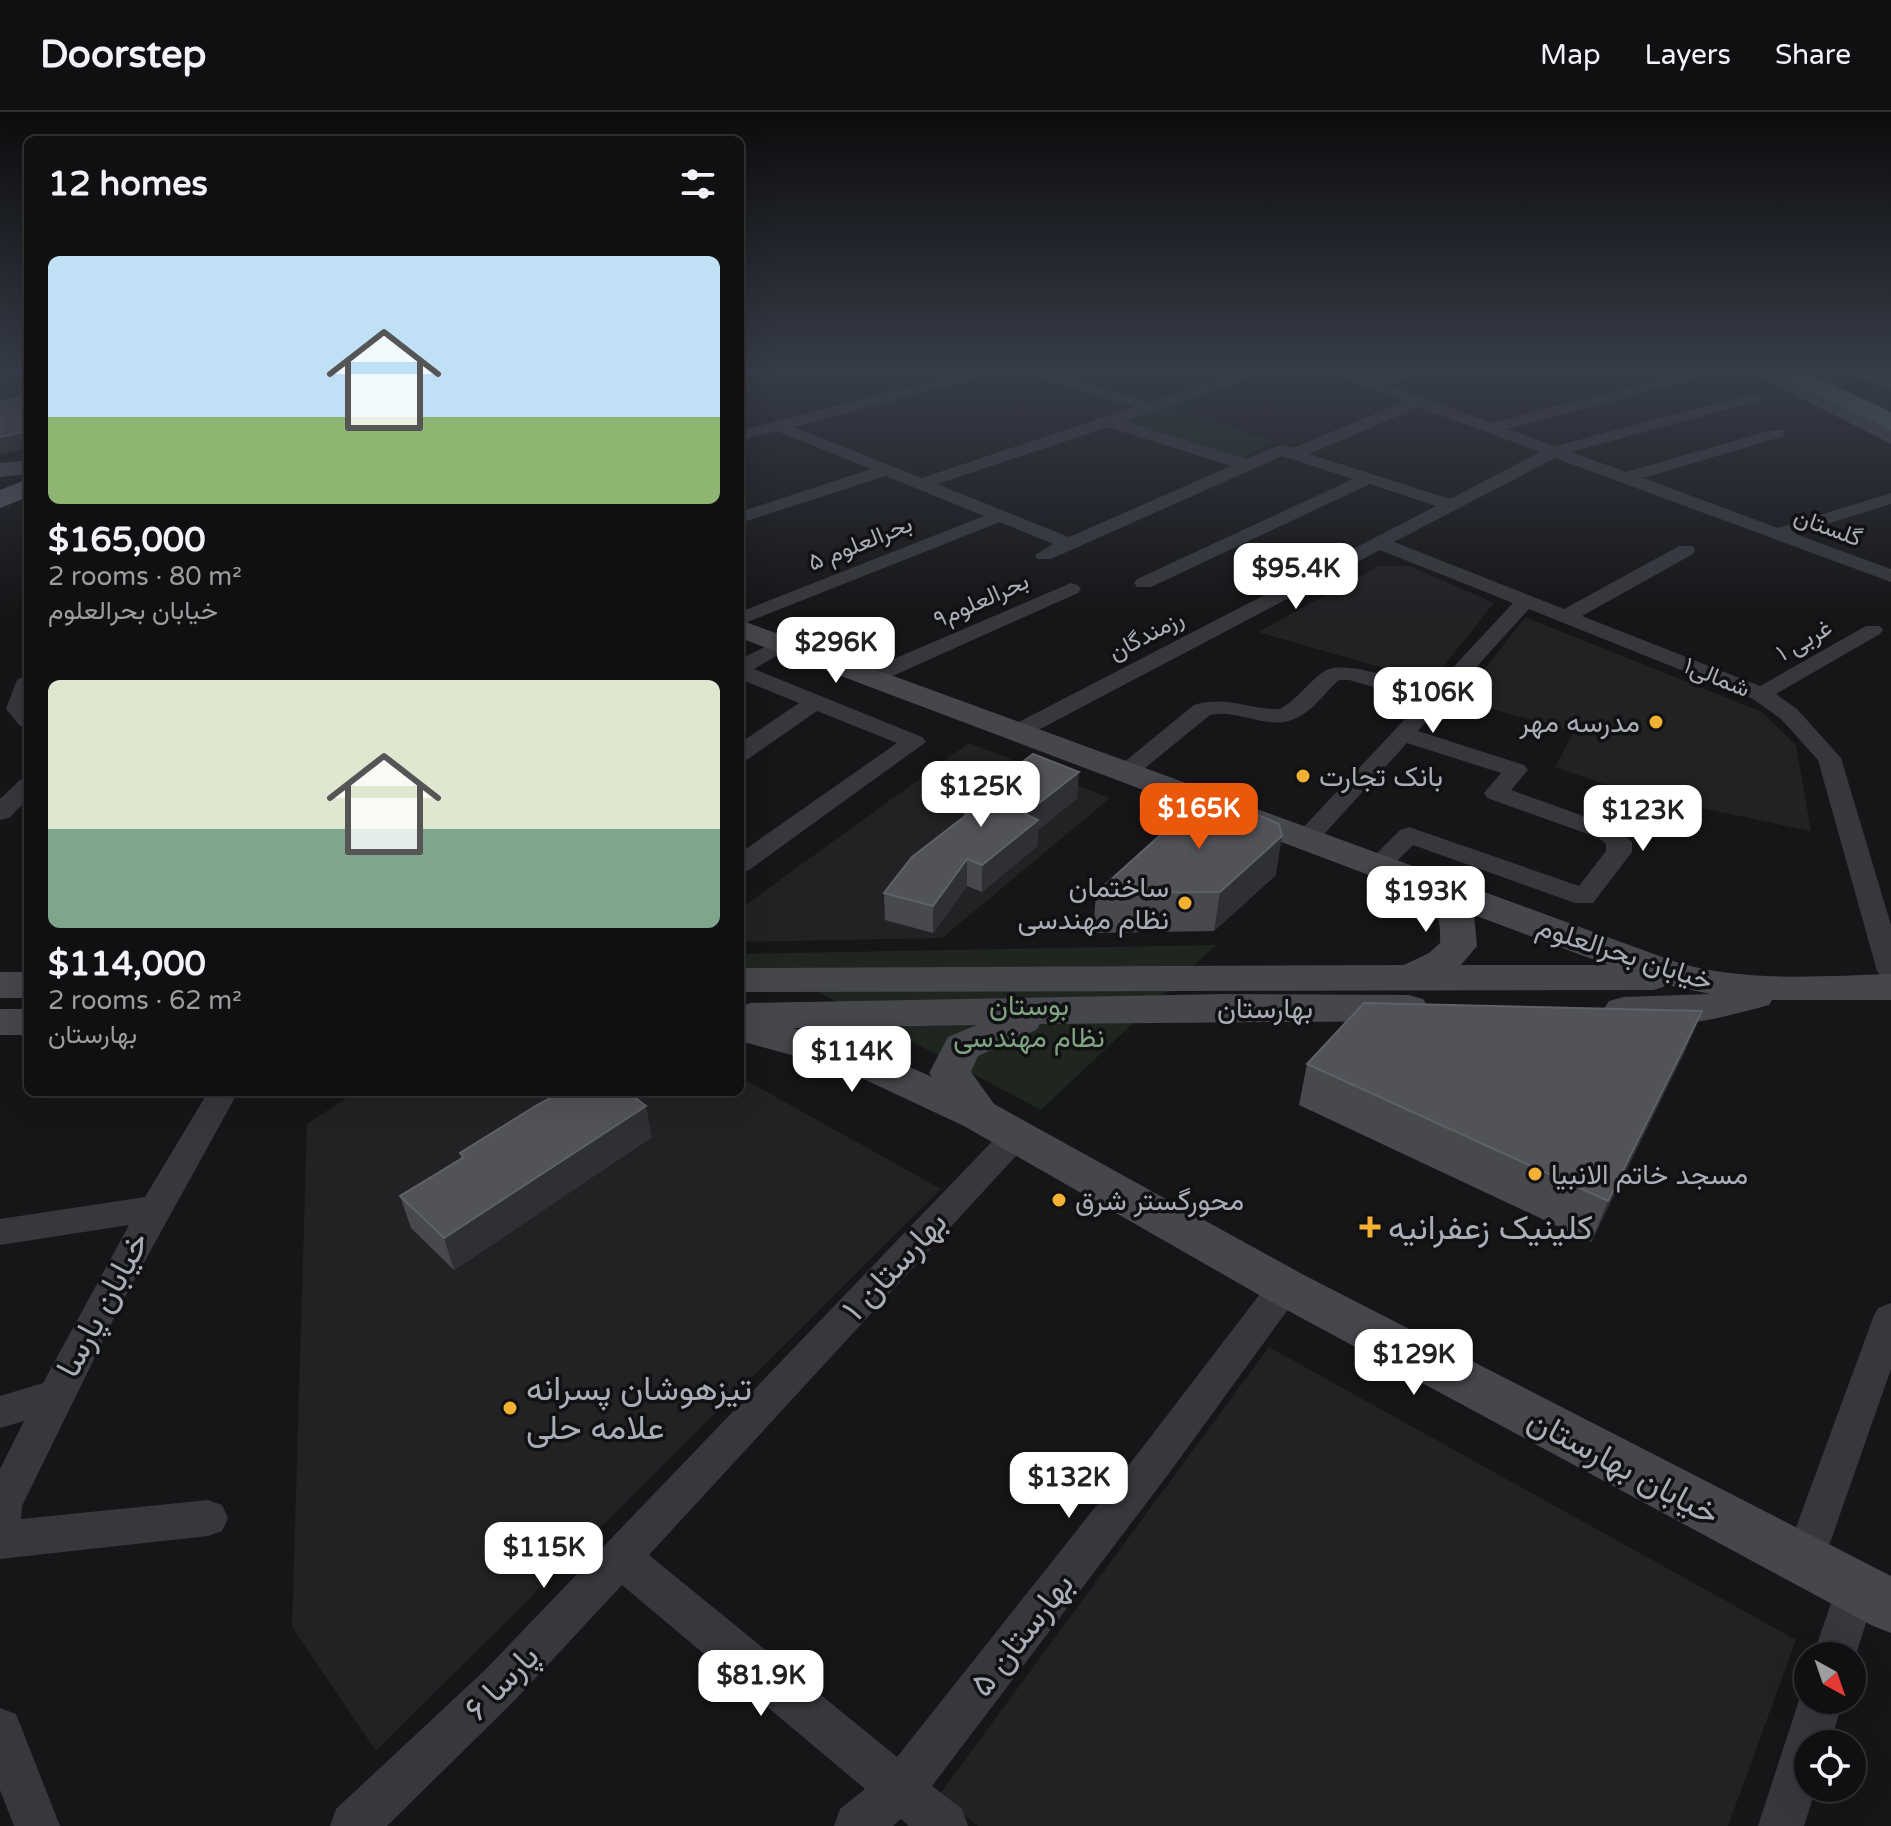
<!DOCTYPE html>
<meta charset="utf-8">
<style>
body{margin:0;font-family:"Varela Round",Vazirmatn,sans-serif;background:#1e1e20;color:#f1f3f6;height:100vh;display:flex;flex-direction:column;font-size:30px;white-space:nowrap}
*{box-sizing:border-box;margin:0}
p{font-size:26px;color:#9c9d9f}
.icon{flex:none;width:44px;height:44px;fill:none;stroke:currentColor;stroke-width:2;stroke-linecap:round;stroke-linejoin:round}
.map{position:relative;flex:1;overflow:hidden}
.panel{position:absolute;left:24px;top:24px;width:720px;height:960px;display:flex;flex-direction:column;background:#101012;border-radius:12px;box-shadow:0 8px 32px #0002,0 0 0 2px #303032}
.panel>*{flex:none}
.needle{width:52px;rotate:140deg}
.tools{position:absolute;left:1794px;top:1530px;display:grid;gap:16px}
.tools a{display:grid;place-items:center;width:72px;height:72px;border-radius:50%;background:#101012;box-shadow:0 8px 32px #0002,0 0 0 2px #303032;font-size:40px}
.price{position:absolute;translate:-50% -68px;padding:0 18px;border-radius:16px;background:#fff;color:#222;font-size:26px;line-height:52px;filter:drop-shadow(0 2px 4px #0008)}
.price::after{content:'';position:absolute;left:50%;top:48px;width:24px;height:18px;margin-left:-12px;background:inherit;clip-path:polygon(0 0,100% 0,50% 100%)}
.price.active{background:#ea580c;color:#fff}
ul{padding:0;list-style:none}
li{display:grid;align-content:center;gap:16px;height:424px;padding:0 24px}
li span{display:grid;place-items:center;height:248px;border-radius:12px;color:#555}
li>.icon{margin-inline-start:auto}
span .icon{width:144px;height:144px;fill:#fffc;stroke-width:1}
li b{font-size:34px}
h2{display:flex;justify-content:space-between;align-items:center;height:96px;padding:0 24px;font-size:34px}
header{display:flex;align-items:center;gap:48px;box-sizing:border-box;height:112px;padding:0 40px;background:#101012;border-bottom:2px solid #303032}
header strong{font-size:38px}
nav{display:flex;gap:44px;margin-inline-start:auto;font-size:28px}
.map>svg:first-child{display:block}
.built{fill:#222225}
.green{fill:#1e261f}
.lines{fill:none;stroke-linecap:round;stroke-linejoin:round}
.street{fill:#37383d;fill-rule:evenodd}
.secondary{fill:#45474d;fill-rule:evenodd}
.primary{fill:#53555c;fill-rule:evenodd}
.highway{fill:#63666e;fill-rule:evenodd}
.wall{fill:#47494d}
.shaded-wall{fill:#2f3033}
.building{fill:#525359;stroke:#5f6168;stroke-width:2}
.poi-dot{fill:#f2b134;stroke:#111113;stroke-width:3}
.labels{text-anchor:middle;stroke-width:7;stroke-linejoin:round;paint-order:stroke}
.far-street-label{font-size:24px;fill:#a8adb8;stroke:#111113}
.poi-label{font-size:28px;fill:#a8adb8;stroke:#111113;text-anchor:start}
.street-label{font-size:28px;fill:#a8adb8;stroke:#111113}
.park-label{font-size:28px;fill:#7fa381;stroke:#111113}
.near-poi-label{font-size:34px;fill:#a8adb8;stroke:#111113;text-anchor:start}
.near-street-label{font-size:34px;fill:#a8adb8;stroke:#111113}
</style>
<header>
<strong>Doorstep</strong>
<nav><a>Map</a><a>Layers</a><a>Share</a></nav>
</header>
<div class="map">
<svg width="1891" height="1714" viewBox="0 0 1891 1714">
<rect width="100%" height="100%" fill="#161618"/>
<g class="built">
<path d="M 0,261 L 28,261 L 28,287 L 0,293 Z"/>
<path d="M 1379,454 L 1409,454 L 1494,491 L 1431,570 L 1258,520 Z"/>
<path d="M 1525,505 L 1762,600 L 1796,633 L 1811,719 L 1633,682 L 1555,655 L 1574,620 L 1461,588 Z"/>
<path d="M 969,631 L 1110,686 L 942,826 L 740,830 L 740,797 Z"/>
<path d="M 740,965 L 941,1077 L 376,1639 L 292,1515 L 307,1012 L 355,980 L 740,980 Z"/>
<path d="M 1269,1235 L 1796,1528 L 1728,1714 L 978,1714 L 939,1683 Z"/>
</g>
<g class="green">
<path d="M 1166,294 L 1276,330 L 1240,346 L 1123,308 Z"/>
<path d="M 1216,833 L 1041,998 L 796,868 L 740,868 L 740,842 Z"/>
</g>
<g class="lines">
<g class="street">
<path d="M 963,261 L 986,261 L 984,264 L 794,315 L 922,366 L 1134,295 L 1033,264 L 1031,261 L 1052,261 L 1150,290 L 1239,261 L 1259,261 L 1257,264 L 1124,309 L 1246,347 L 1281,333 L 1293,336 L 1405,289 L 1337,264 L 1335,261 L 1355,261 L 1370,266 L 1394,261 L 1418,261 L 1416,264 L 1385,272 L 1492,311 L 1686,261 L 1709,261 L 1707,264 L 1507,317 L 1555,334 L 1749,283 L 1759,283 L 1759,289 L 1571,340 L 1626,360 L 1772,318 L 1784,318 L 1784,324 L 1643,366 L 1778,416 L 1891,381 L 1891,392 L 1795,422 L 1891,457 L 1891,470 L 1555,346 L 1394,430 L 1564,497 L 1679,434 L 1693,434 L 1695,438 L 1693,442 L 1582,504 L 1760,574 L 1866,514 L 1880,514 L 1883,518 L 1880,522 L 1776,582 L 1797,597 L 1841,646 L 1891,813 L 1891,868 L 1881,865 L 1877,859 L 1818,648 L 1781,607 L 1753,587 L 1529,497 L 1418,619 L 1524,653 L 1528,658 L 1511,678 L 1617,716 L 1632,730 L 1632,740 L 1593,791 L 1575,791 L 1413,733 L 1388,758 L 1370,758 L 1366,753 L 1370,748 L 1400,718 L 1409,715 L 1579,774 L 1606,739 L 1606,732 L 1599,726 L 1487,686 L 1484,681 L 1501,661 L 1407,631 L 1316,731 L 1298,731 L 1294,726 L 1298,721 L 1422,589 L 1349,568 L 1339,568 C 1326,579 1317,594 1302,603 C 1272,623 1241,596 1210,603 L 1134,665 L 1118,665 L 1114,660 L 1118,655 L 1194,593 C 1228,583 1247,598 1280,597 C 1297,588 1307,571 1323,560 C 1343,545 1407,571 1432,578 L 1513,491 L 1380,438 L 1025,625 L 1009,625 L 1006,620 L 1009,615 L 1436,394 L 1370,372 L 1151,475 L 1137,475 L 1134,471 L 1137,467 L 1353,367 L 1282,344 L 1051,447 L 1037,447 L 1035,443 L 1053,432 L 1000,410 L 740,513 L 740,500 L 984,404 L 886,364 L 740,411 L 740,400 L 871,357 L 777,319 L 740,329 L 740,319 ZM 1419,295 L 1540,340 L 1450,387 L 1309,342 ZM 1108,315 L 1231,354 L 1069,425 L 937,372 Z"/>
<path d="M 1071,471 L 1078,473 L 1081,477 L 1078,481 L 877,571 L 869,572 L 858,566 L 861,561 Z"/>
<path d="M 783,526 L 790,528 L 793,532 L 790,536 L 754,557 L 922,625 L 926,630 L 749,758 L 740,761 L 740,741 L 897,631 L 817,599 L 748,647 L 740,649 L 740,631 L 799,591 L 740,567 L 740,547 Z"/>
<path d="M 28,562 L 28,616 L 20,614 L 6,597 L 17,568 Z"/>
<path d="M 28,666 L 28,687 L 9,706 L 0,708 L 0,687 L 20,668 Z"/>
<path d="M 208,980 L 238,980 L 120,1194 L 22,1394 L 21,1407 L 208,1388 L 222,1393 L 228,1406 L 222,1419 L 208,1424 L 0,1447 L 0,1357 L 24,1309 L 0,1316 L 0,1284 L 43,1271 L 129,1113 L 0,1133 L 0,1107 L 145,1085 Z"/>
<path d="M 1015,1013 L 1026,1017 L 1031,1025 L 1026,1033 L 649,1443 L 897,1645 L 1139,1340 L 1273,1165 L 1285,1161 L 1297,1165 L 1302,1175 L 1297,1185 L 1167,1364 L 932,1674 L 962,1697 L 968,1714 L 909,1714 L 901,1707 L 893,1714 L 834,1714 L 840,1697 L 865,1677 L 622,1473 L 515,1588 L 387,1714 L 330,1714 L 336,1697 L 485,1558 L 1004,1017 Z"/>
<path d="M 1891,1191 L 1891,1257 L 1824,1448 L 1818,1462 L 1804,1467 L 1790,1462 L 1784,1448 L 1873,1206 L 1878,1196 Z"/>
<path d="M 1856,1456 L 1871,1462 L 1877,1476 L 1852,1555 L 1852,1544 L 1813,1544 L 1841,1462 Z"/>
<path d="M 1808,1571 L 1808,1588 L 1843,1588 L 1830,1632 L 1808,1632 L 1808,1676 L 1816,1676 L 1804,1714 L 1758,1714 L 1799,1588 Z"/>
<path d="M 0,1596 L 16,1602 L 60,1714 L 14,1714 L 0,1678 Z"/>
</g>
<g class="secondary">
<path d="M 1757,261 L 1782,261 L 1891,316 L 1891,332 L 1760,265 Z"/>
<path d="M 1855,261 L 1881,261 L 1891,265 L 1891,279 L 1858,265 Z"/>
<path d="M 28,348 L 28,362 L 0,365 L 0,351 Z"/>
<path d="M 740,508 L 1673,849 C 1742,871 1820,864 1891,862 L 1891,888 L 1772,888 L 1769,893 C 1718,907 1661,922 1609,907 L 1603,898 L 1609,889 L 1623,885 L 1710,882 L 1668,873 L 1654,878 L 740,880 L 740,856 L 1404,853 L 1429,841 L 1440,831 C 1441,809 1438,798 1422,783 L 740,526 ZM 1474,803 L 1608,853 L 1461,853 L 1477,834 Z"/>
<rect x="0" y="860" width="28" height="26"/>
<path d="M 1224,882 L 1409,883 L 1423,887 L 1429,896 L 1423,905 L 1409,909 L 1040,912 L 1036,918 L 978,944 L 971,960 L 994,992 L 1302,1162 L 1891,1464 L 1891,1521 L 1871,1513 L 1268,1188 L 964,1014 L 840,956 L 740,929 L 740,894 L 751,891 ZM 977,913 L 948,925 L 929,961 L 932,965 L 867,936 L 793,916 Z"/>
<rect x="0" y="897" width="28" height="26"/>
</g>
<path class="primary" d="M 28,367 L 28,385 L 0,396 L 0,378 Z"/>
<path class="highway" d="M 1779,261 L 1809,261 L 1891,300 L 1891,318 L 1783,266 Z"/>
</g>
<g class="wall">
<path d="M 1077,686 L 1038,718 L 1037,734 L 982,780 L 967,774 L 933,821 L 885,808 L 884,781 L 964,706 L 964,694 Z"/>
<path d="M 1276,763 L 1214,819 L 1093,821 L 1096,781 Z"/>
<path d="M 1702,899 L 1685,939 L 1591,1130 L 1299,993 L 1307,952 Z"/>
<path d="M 652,1025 L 454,1158 L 411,1116 L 400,1084 L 461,1046 L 460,1041 Z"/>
</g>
<g class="shaded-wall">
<path d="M 28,319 L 28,336 L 0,342 L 0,325 Z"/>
<path d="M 1079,660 L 1077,686 L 1038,718 L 1037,734 L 982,780 L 982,753 L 1025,702 Z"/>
<path d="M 1282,724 L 1276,763 L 1214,819 L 1220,780 Z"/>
<path d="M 967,747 L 967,774 L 933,821 L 933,794 Z"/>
<path d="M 1702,899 L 1685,939 L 1591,1130 L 1608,1089 Z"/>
<path d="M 646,994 L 652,1025 L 454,1158 L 444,1126 Z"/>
</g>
<g class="building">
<path d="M 28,284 L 28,319 L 0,325 L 0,289 Z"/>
<path d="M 1033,642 L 1079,660 L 1025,702 L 1038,708 L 982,753 L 967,747 L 933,794 L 884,781 L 912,745 L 973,698 L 964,694 Z"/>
<path d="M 1207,681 L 1279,712 L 1282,724 L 1220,780 L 1096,781 Z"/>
<path d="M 1364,891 L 1702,899 L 1608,1089 L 1307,952 Z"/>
<path d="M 562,980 L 628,980 L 646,994 L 444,1126 L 400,1084 L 464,1045 L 460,1041 L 537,993 Z"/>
</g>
<linearGradient id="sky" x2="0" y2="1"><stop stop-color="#0c0c0d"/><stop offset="0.52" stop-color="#363c48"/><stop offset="1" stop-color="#363c48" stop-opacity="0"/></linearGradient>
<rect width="1891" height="500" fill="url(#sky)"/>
<g class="poi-dot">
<circle cx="1656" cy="610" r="8"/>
<circle cx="1303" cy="664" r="8"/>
<circle cx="1185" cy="791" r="8"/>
<circle cx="1535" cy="1062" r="8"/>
<circle cx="1059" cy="1088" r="8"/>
<path d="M1366 1103h8v8h8v8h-8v8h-8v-8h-8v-8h8z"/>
<circle cx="510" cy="1296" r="8"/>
</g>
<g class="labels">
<g class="far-street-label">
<text transform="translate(1828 415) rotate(20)" y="8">گلستان</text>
<text transform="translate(860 431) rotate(-22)" y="8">بحرالعلوم ۵</text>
<text transform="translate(981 488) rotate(-24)" y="8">بحرالعلوم۹</text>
<text transform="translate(1146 523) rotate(-28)" y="8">رزمندگان</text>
<text transform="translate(1804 528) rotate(-30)" y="8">غربی ۱</text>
<text transform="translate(1717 565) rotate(22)" y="8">شمالی۱</text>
</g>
<g class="poi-label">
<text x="1640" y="620" text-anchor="end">مدرسه مهر</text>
<text x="1319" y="674">بانک تجارت</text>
<text x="1169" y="785" text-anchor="end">ساختمان<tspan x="1169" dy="32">نظام مهندسی</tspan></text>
<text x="1551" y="1072">مسجد خاتم الانبیا</text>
<text x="1075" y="1098">محورگستر شرق</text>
</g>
<g class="street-label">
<text transform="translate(1625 841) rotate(18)" y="10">خیابان بحرالعلوم</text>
<text x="1265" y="906">بهارستان</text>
</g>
<g class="park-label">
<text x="1029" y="903">بوستان<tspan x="1029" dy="32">نظام مهندسی</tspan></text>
</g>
<g class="near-poi-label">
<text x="1388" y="1127">کلینیک زعفرانیه</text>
<text x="526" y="1288">تیزهوشان پسرانه<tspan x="526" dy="39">علامه حلی</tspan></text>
</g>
<g class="near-street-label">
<text transform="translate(894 1153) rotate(-47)" y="12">بهارستان ۱</text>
<text transform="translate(102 1192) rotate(-62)" y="12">خیابان پارسا</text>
<text transform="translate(1624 1354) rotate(28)" y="12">خیابان بهارستان</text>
<text transform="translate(1021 1522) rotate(-52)" y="12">بهارستان ۵</text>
<text transform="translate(501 1570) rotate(-46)" y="12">پارسا ۶</text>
</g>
</g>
</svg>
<div class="tools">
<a><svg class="needle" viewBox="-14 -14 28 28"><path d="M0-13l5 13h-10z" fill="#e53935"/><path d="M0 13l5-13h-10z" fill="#9c9d9f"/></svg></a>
<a><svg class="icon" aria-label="locate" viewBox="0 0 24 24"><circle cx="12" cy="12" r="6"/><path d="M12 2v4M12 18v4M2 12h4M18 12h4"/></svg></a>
</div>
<b class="price" style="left:1296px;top:499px">$95.4K</b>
<b class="price" style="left:836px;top:573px">$296K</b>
<b class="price" style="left:1433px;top:623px">$106K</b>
<b class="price" style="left:981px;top:717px">$125K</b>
<b class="price active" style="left:1199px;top:739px">$165K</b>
<b class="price" style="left:1643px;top:741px">$123K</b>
<b class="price" style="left:1426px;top:822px">$193K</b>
<b class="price" style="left:852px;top:982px">$114K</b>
<b class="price" style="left:1414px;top:1285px">$129K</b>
<b class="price" style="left:1069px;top:1408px">$132K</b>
<b class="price" style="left:544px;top:1478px">$115K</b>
<b class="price" style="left:761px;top:1606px">$81.9K</b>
<section class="panel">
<h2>12 homes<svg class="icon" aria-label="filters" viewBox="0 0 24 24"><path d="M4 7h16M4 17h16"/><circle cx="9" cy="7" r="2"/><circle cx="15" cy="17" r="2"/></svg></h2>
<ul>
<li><span style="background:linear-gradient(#bfe0f5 65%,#8fb573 0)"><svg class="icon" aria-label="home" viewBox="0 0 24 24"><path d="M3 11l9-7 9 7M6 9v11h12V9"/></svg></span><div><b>$165,000</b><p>2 rooms · 80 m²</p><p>خیابان بحرالعلوم</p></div></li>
<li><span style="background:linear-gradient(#dfe7d0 60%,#7fa58c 0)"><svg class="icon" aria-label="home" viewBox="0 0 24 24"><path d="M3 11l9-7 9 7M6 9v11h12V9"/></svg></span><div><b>$114,000</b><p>2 rooms · 62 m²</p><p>بهارستان</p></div></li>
</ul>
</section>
</div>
